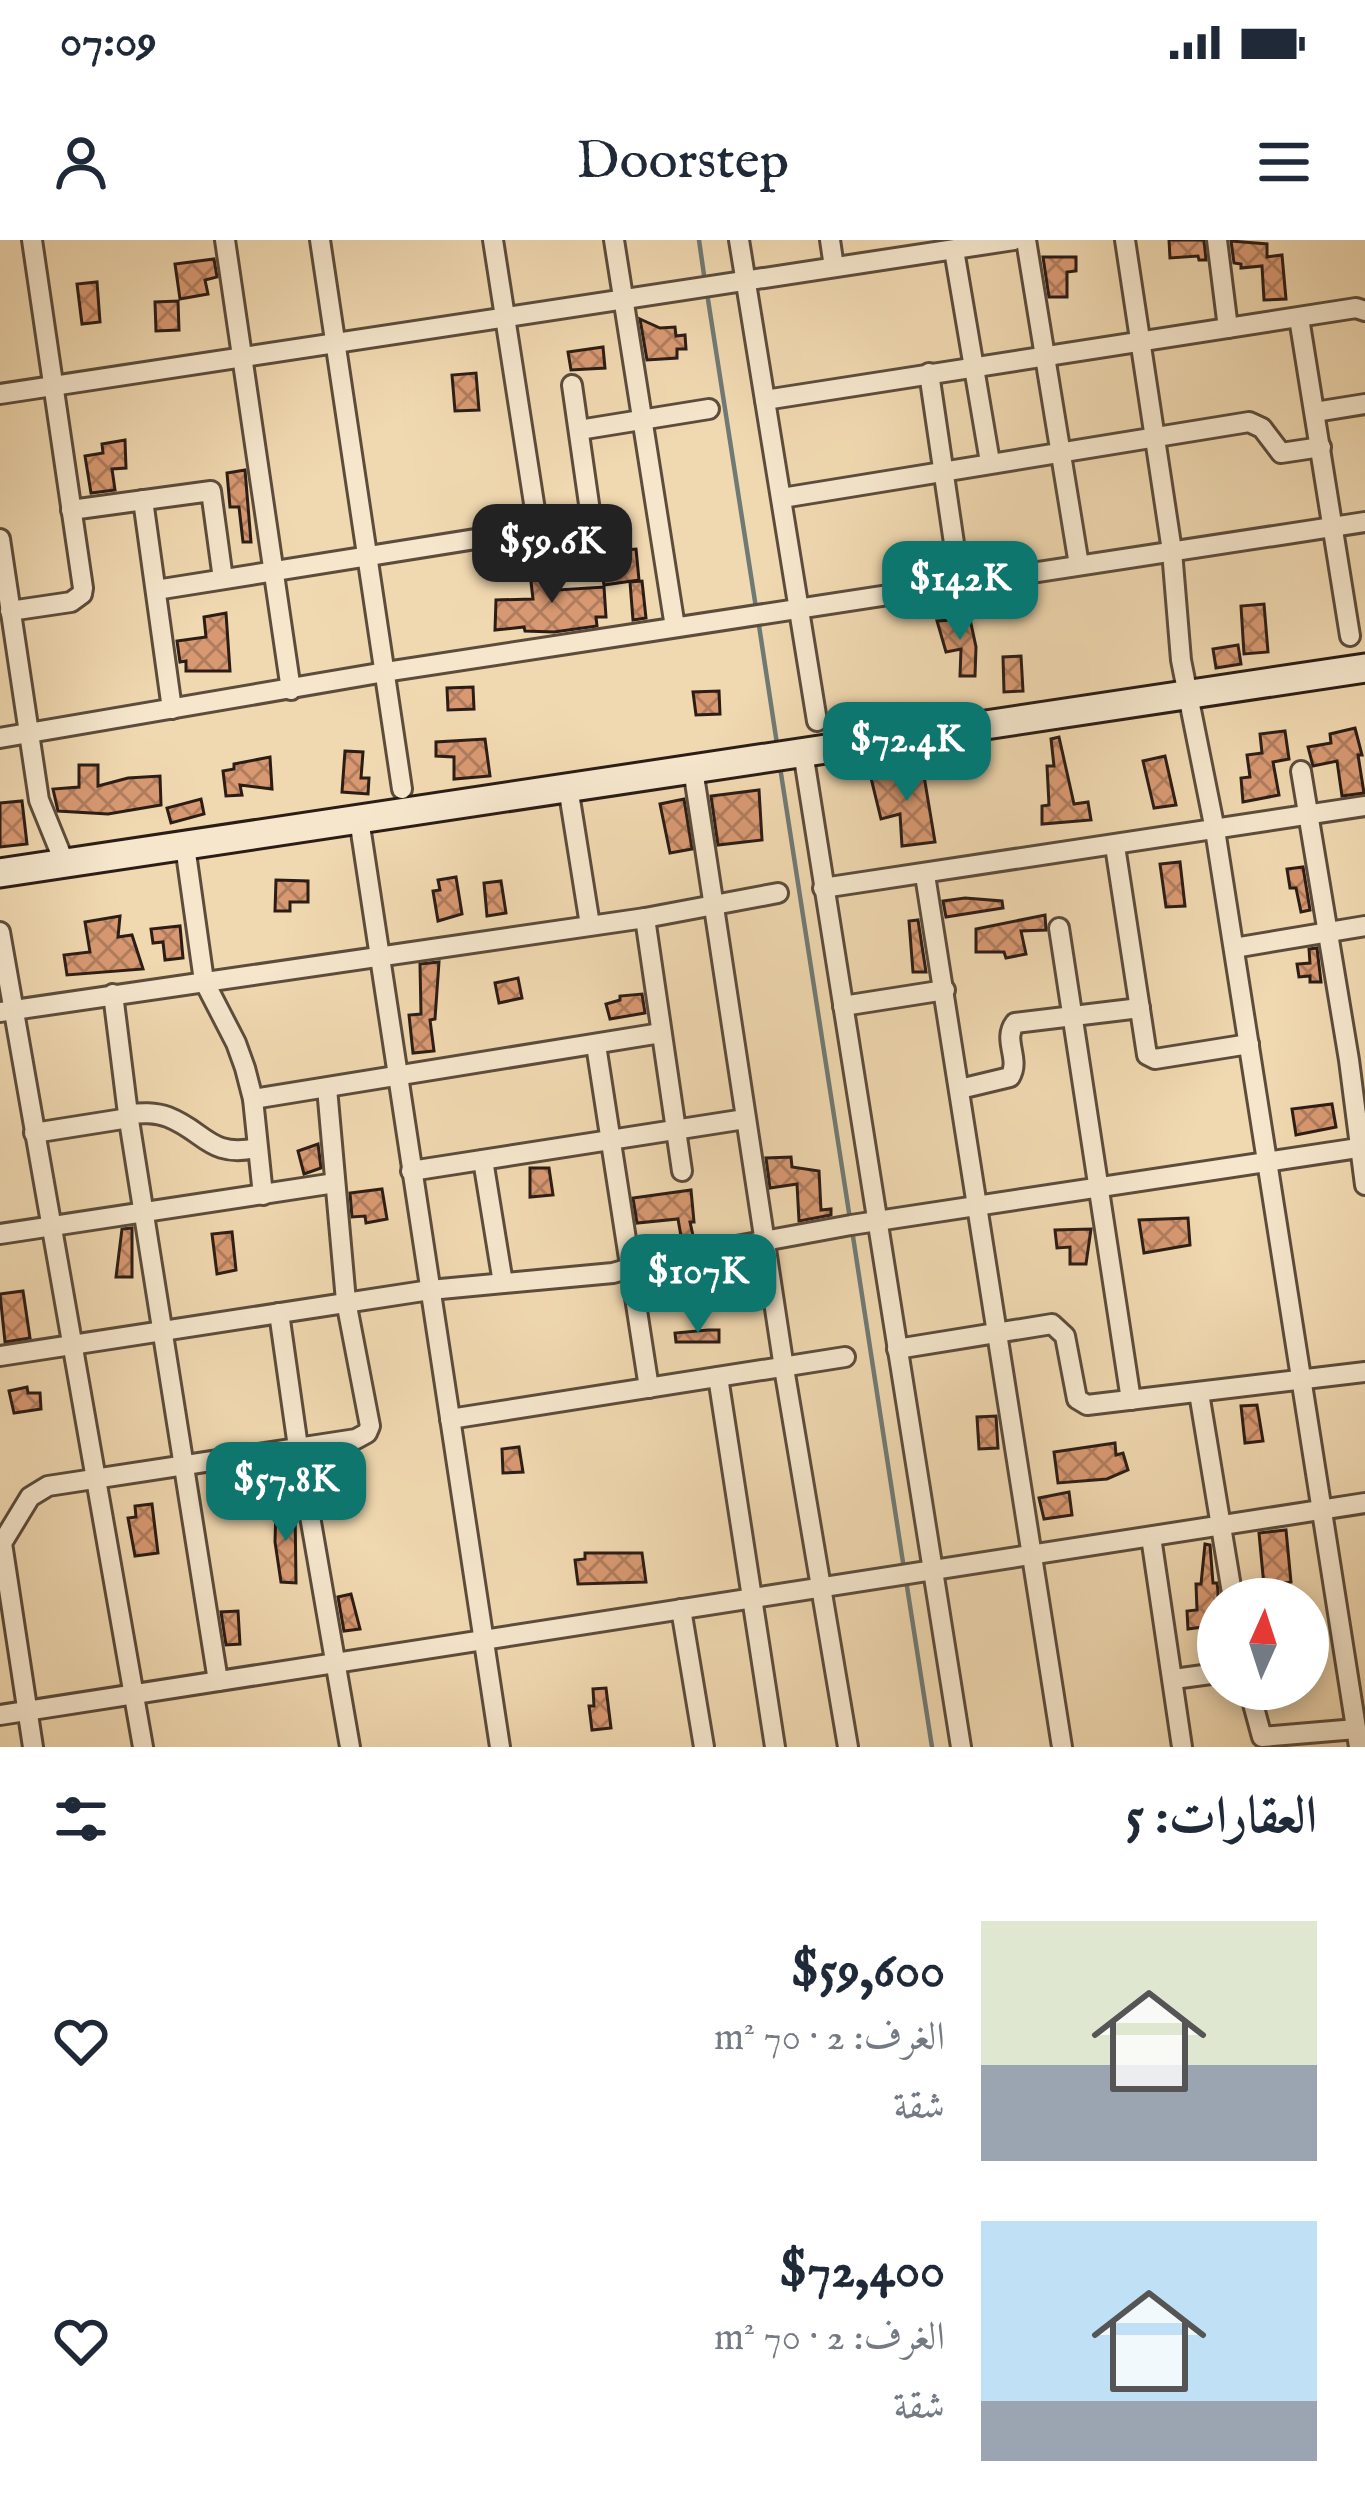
<!DOCTYPE html>
<html lang="ar">
<meta charset="utf-8">
<style>
body{margin:0;font-family:"IM FELL English",Amiri,serif;background:#f2f2f3;color:#1f2937;direction:rtl;height:100vh;display:flex;flex-direction:column;font-size:45px;white-space:nowrap}
*{box-sizing:border-box;margin:0}
p{font-size:39px;color:#747a83}
.icon{flex:none;width:66px;height:66px;fill:none;stroke:currentColor;stroke-width:2;stroke-linecap:round;stroke-linejoin:round}
.map{position:relative;height:1507px;overflow:hidden;direction:ltr}
.panel{display:flex;flex-direction:column;background:#fff;flex:1}
.panel>*{flex:none}
.needle{width:78px;rotate:3deg}
.controls{position:absolute;left:1197px;top:1338px;display:grid;gap:24px}
.controls a{display:grid;place-items:center;width:132px;height:132px;border-radius:50%;background:#fff;box-shadow:0 6px 18px #0003;font-size:60px}
.price{position:absolute;translate:-50% -102px;padding:0 27px;border-radius:24px;background:#0f766e;color:#fff;font-size:39px;line-height:78px;filter:drop-shadow(0 3px 6px #0008)}
.price::after{content:'';position:absolute;left:50%;top:72px;width:36px;height:27px;margin-left:-18px;background:inherit;clip-path:polygon(0 0,100% 0,50% 100%)}
.price.active{background:#222;color:#fff}
ul{padding:0;list-style:none}
li{display:flex;align-items:center;gap:36px;height:300px;padding:0 48px}
li span{display:grid;place-items:center;flex:none;width:336px;height:240px;border-radius:0px;color:#555}
li>.icon{margin-inline-start:auto}
span .icon{width:144px;height:144px;fill:#fffc;stroke-width:1}
li b{font-size:51px}
h2{display:flex;justify-content:space-between;align-items:center;height:144px;padding:0 48px;font-size:51px}
.status{display:flex;justify-content:space-between;align-items:center;height:84px;padding:0 60px;background:#fff;direction:ltr}
.status svg{height:33px;fill:currentColor}
header{display:flex;justify-content:space-between;align-items:center;height:156px;padding:0 48px;background:#fff;font-size:54px;font-weight:600}
.map>svg:first-child{display:block}
.lines{fill:none;stroke-linecap:round;stroke-linejoin:round}
.stream{stroke:#6f7a75;stroke-width:4.5}
.building{fill:url(#building-cross-hatch);stroke:#2b1d16;stroke-width:3}
.street-casing{stroke:#5c4c3c;stroke-width:24}
.secondary-casing{stroke:#2b1d16;stroke-width:33}
.street{stroke:#f5e6cc;stroke-width:18}
.secondary{stroke:#f5e6cc;stroke-width:27}
</style>
<div class="status"><b>07:09</b><svg viewBox="0 0 49 12"><path d="M0 12V9h3v3zM5 12V6h3v6zM10 12V3h3v9zM15 12V0h3v12zM26 1h20v11H26zM47 4h2v5h-2z"/></svg></div>
<header><svg class="icon" aria-label="menu" viewBox="0 0 24 24"><path d="M4 6h16M4 12h16M4 18h16"/></svg>Doorstep<svg class="icon" aria-label="person" viewBox="0 0 24 24"><circle cx="12" cy="8" r="4"/><path d="M4 21q1-7 8-7t8 7"/></svg></header>
<div class="map">
<svg width="1365" height="1507" viewBox="0 0 1365 1507">
<defs>
<pattern id="building-cross-hatch" width="8" height="8" patternUnits="userSpaceOnUse" patternTransform="scale(3)"><rect width="8" height="8" fill="#d89972"/><path d="M0 0l8 8M0 8l8-8" fill="none" stroke="#af7c5d"/></pattern>
</defs>
<rect width="100%" height="100%" fill="#f0d8b0"/>
<filter id="stains"><feTurbulence type="fractalNoise" baseFrequency=".00167" numOctaves="4"/><feColorMatrix values="0 0 0 0 .2 0 0 0 0 .09 0 0 0 0 .02 0 0 0 .5 -.17"/></filter>
<radialGradient id="worn" r=".72"><stop offset=".6" stop-color="#630" stop-opacity="0"/><stop offset="1" stop-color="#630" stop-opacity=".3"/></radialGradient>
<g class="lines">
<g class="stream">
<path d="M 699,0 L 705,42"/>
<path d="M 707,53 L 756,368"/>
<path d="M 758,379 L 777,504"/>
<path d="M 780,527 L 850,979"/>
<path d="M 852,990 L 904,1329"/>
<path d="M 906,1340 L 932,1507"/>
</g>
</g>
<g class="building">
<path d="M 1169,0 L 1204,0 L 1206,20 L 1199,20 L 1198,16 L 1170,18 Z"/>
<path d="M 1231,1 L 1267,4 L 1267,17 L 1282,15 L 1286,59 L 1264,60 L 1262,26 L 1241,28 L 1241,24 L 1234,23 Z"/>
<path d="M 1043,17 L 1076,17 L 1076,31 L 1067,32 L 1067,57 L 1049,57 Z"/>
<path d="M 214,19 L 217,37 L 205,40 L 208,54 L 180,59 L 175,24 Z"/>
<path d="M 97,42 L 100,82 L 82,84 L 77,44 Z"/>
<path d="M 178,61 L 179,90 L 156,91 L 155,62 Z"/>
<path d="M 640,79 L 660,88 L 675,87 L 676,96 L 685,95 L 686,109 L 677,109 L 677,118 L 647,120 Z"/>
<path d="M 603,107 L 605,128 L 571,130 L 568,112 Z"/>
<path d="M 476,133 L 479,170 L 455,171 L 452,135 Z"/>
<path d="M 125,200 L 126,228 L 112,229 L 115,250 L 91,253 L 85,216 L 103,213 L 102,204 Z"/>
<path d="M 245,230 L 251,302 L 243,302 L 239,267 L 230,267 L 227,233 Z"/>
<path d="M 636,309 L 639,340 L 604,345 L 601,326 L 625,323 L 624,310 Z"/>
<path d="M 551,319 L 558,350 L 604,347 L 606,377 L 596,377 L 597,386 L 554,392 L 525,391 L 524,387 L 495,390 L 496,360 L 533,359 L 530,333 L 541,332 L 539,322 Z"/>
<path d="M 642,341 L 646,378 L 633,380 L 630,342 Z"/>
<path d="M 1264,364 L 1268,412 L 1244,414 L 1241,366 Z"/>
<path d="M 226,373 L 230,431 L 186,431 L 186,421 L 180,422 L 177,401 L 206,397 L 204,377 Z"/>
<path d="M 970,379 L 976,407 L 975,436 L 960,436 L 961,409 L 946,412 L 937,381 Z"/>
<path d="M 1238,405 L 1241,424 L 1216,428 L 1213,409 Z"/>
<path d="M 1021,416 L 1023,451 L 1004,452 L 1003,417 Z"/>
<path d="M 473,447 L 474,469 L 448,470 L 447,448 Z"/>
<path d="M 719,451 L 720,474 L 696,475 L 693,452 Z"/>
<path d="M 1355,488 L 1362,515 L 1358,515 L 1364,553 L 1342,556 L 1337,521 L 1313,526 L 1308,507 L 1331,503 L 1330,494 Z"/>
<path d="M 1285,491 L 1289,519 L 1273,522 L 1279,555 L 1243,562 L 1241,538 L 1250,537 L 1247,515 L 1262,513 L 1260,494 Z"/>
<path d="M 1059,497 L 1074,564 L 1088,562 L 1091,580 L 1042,584 L 1042,566 L 1049,565 L 1047,526 L 1054,526 L 1051,499 Z"/>
<path d="M 485,499 L 490,536 L 454,539 L 454,517 L 436,516 L 436,502 Z"/>
<path d="M 345,511 L 363,512 L 361,538 L 369,538 L 368,554 L 342,552 Z"/>
<path d="M 1165,516 L 1176,565 L 1154,568 L 1143,521 Z"/>
<path d="M 270,517 L 272,549 L 240,545 L 242,555 L 226,556 L 223,531 L 234,529 L 234,524 Z"/>
<path d="M 922,524 L 935,602 L 902,606 L 900,574 L 881,579 L 871,538 L 906,536 L 904,527 Z"/>
<path d="M 79,525 L 98,525 L 98,546 L 128,538 L 160,536 L 161,565 L 108,574 L 58,571 L 53,549 L 79,547 Z"/>
<path d="M 759,550 L 762,600 L 718,605 L 711,556 Z"/>
<path d="M 201,559 L 204,574 L 171,583 L 167,568 Z"/>
<path d="M 684,559 L 692,609 L 670,613 L 660,564 Z"/>
<path d="M 22,561 L 27,604 L 0,607 L 0,563 Z"/>
<path d="M 1180,622 L 1185,666 L 1166,667 L 1160,624 Z"/>
<path d="M 1303,627 L 1310,670 L 1301,672 L 1296,648 L 1290,648 L 1287,629 Z"/>
<path d="M 456,637 L 462,674 L 438,681 L 433,651 L 440,650 L 438,640 Z"/>
<path d="M 276,640 L 308,641 L 308,662 L 290,662 L 290,671 L 275,671 Z"/>
<path d="M 501,641 L 506,673 L 487,676 L 484,643 Z"/>
<path d="M 965,658 L 1002,661 L 1003,668 L 946,677 L 943,661 Z"/>
<path d="M 1045,675 L 1046,690 L 1021,691 L 1026,714 L 1006,718 L 1004,712 L 976,712 L 976,689 Z"/>
<path d="M 120,676 L 118,697 L 132,695 L 143,729 L 67,735 L 64,715 L 90,712 L 85,682 Z"/>
<path d="M 918,680 L 926,732 L 913,732 L 909,681 Z"/>
<path d="M 180,686 L 183,718 L 165,720 L 163,702 L 153,703 L 151,689 Z"/>
<path d="M 1317,708 L 1321,742 L 1310,742 L 1310,736 L 1299,737 L 1297,724 L 1310,723 L 1309,709 Z"/>
<path d="M 439,722 L 435,779 L 430,780 L 434,811 L 413,813 L 409,775 L 421,774 L 420,724 Z"/>
<path d="M 518,738 L 522,758 L 499,763 L 495,743 Z"/>
<path d="M 642,754 L 645,773 L 610,779 L 606,764 L 620,760 L 620,756 Z"/>
<path d="M 1332,864 L 1336,887 L 1296,895 L 1292,869 Z"/>
<path d="M 318,904 L 321,928 L 304,934 L 298,911 Z"/>
<path d="M 791,917 L 792,927 L 819,931 L 821,970 L 831,969 L 831,975 L 799,981 L 797,944 L 770,948 L 766,918 Z"/>
<path d="M 530,928 L 549,928 L 553,955 L 530,957 Z"/>
<path d="M 382,949 L 387,979 L 366,983 L 365,976 L 352,977 L 350,953 Z"/>
<path d="M 691,950 L 694,982 L 690,982 L 694,1000 L 682,1002 L 678,979 L 637,983 L 633,958 Z"/>
<path d="M 1188,978 L 1190,1005 L 1144,1013 L 1139,980 Z"/>
<path d="M 132,988 L 132,1037 L 116,1037 L 122,989 Z"/>
<path d="M 1091,989 L 1086,1024 L 1070,1024 L 1070,1007 L 1057,1008 L 1055,990 Z"/>
<path d="M 232,992 L 236,1030 L 217,1034 L 212,994 Z"/>
<path d="M 23,1051 L 30,1098 L 5,1102 L 0,1054 Z"/>
<path d="M 708,1090 L 719,1090 L 719,1102 L 676,1102 L 675,1093 Z"/>
<path d="M 27,1147 L 28,1153 L 40,1153 L 41,1169 L 14,1173 L 9,1151 Z"/>
<path d="M 1257,1165 L 1263,1201 L 1245,1203 L 1241,1166 Z"/>
<path d="M 996,1176 L 998,1208 L 979,1209 L 977,1177 Z"/>
<path d="M 1115,1203 L 1116,1215 L 1123,1213 L 1128,1230 L 1107,1239 L 1058,1243 L 1054,1212 Z"/>
<path d="M 519,1207 L 523,1232 L 503,1233 L 502,1209 Z"/>
<path d="M 1069,1252 L 1072,1275 L 1044,1279 L 1039,1258 Z"/>
<path d="M 152,1264 L 158,1313 L 135,1316 L 128,1278 L 136,1277 L 135,1266 Z"/>
<path d="M 295,1267 L 296,1343 L 281,1342 L 275,1302 L 276,1268 Z"/>
<path d="M 1286,1290 L 1291,1342 L 1264,1346 L 1259,1293 Z"/>
<path d="M 1205,1304 L 1210,1305 L 1213,1343 L 1217,1343 L 1218,1351 L 1218,1385 L 1188,1389 L 1187,1371 L 1197,1370 L 1196,1344 L 1201,1344 Z"/>
<path d="M 585,1313 L 642,1313 L 646,1342 L 578,1344 L 575,1320 L 585,1319 Z"/>
<path d="M 351,1354 L 360,1389 L 344,1391 L 338,1357 Z"/>
<path d="M 238,1371 L 240,1404 L 226,1405 L 221,1372 Z"/>
<path d="M 606,1448 L 611,1488 L 592,1490 L 589,1466 L 594,1466 L 593,1449 Z"/>
</g>
<g class="lines">
<g class="street-casing">
<g id="street">
<path d="M 225,0 L 291,450"/>
<path d="M 320,0 L 402,549"/>
<path d="M 493,0 L 538,289"/>
<path d="M 614,0 L 675,387"/>
<path d="M 739,0 L 817,481"/>
<path d="M 830,0 L 834,27"/>
<path d="M 1026,0 L 1079,325"/>
<path d="M 1125,0 L 1172,311 L 1181,420 L 1215,590 L 1359,1507"/>
<path d="M 1217,0 L 1228,88"/>
<path d="M 954,10 L 990,222"/>
<path d="M 1299,78 L 1350,396"/>
<path d="M 929,133 L 960,344"/>
<path d="M 0,154 L 1014,0"/>
<path d="M 765,160 L 1356,68 L 1365,71"/>
<path d="M 1315,172 L 1365,164"/>
<path d="M 579,190 L 709,169"/>
<path d="M 782,258 L 1249,182 L 1262,188 L 1281,213 L 1321,207"/>
<path d="M 143,260 L 172,469"/>
<path d="M 71,270 L 211,251 L 223,339"/>
<path d="M 0,299 L 39,560 L 65,624"/>
<path d="M 156,350 L 582,282 L 590,271 L 572,145"/>
<path d="M 10,371 L 71,362 L 82,354 L 83,348 L 32,0"/>
<path d="M 0,498 L 385,432 L 1365,282"/>
<path d="M 803,512 L 961,1507"/>
<path d="M 693,529 L 784,1128 L 848,1507"/>
<path d="M 1301,531 L 1349,820 L 1365,945"/>
<path d="M 568,547 L 590,685"/>
<path d="M 359,579 L 500,1507"/>
<path d="M 185,606 L 204,741 L 236,803 L 245,828 L 253,859 L 263,955"/>
<path d="M 1115,606 L 1147,815 L 1155,819 L 1249,804"/>
<path d="M 925,635 L 1062,1507"/>
<path d="M 823,648 L 1365,566"/>
<path d="M 645,678 L 682,931"/>
<path d="M 1059,688 L 1131,1160"/>
<path d="M 0,692 L 143,1507"/>
<path d="M 1234,708 L 1365,686"/>
<path d="M 113,754 L 128,874 L 218,1441"/>
<path d="M 843,766 L 945,750"/>
<path d="M 0,772 L 645,678 L 778,653"/>
<path d="M 596,805 L 649,1148"/>
<path d="M 960,849 L 1010,837 C 1021,819 1002,800 1015,783 L 1140,768"/>
<path d="M 253,859 L 661,793"/>
<path d="M 128,874 C 141,873 155,872 168,877 C 206,892 209,918 257,908"/>
<path d="M 34,893 L 129,878"/>
<path d="M 483,920 L 503,1043"/>
<path d="M 411,931 L 745,879"/>
<path d="M 0,994 L 335,943"/>
<path d="M 279,1073 L 298,1207 L 350,1507"/>
<path d="M 897,1109 L 1052,1084 L 1065,1096 L 1077,1159 L 1087,1165 L 1365,1132"/>
<path d="M 0,1116 L 430,1050 L 613,1033 L 655,1021 L 851,985 L 1365,907"/>
<path d="M 718,1137 L 775,1507"/>
<path d="M 1199,1153 L 1233,1359"/>
<path d="M 450,1179 L 845,1117"/>
<path d="M 1151,1297 L 1182,1507"/>
<path d="M 681,1369 L 704,1507"/>
<path d="M 1174,1439 L 1218,1433"/>
<path d="M 1249,1449 L 1262,1497 L 1356,1489"/>
<path d="M 0,1475 L 1365,1263"/>
<path d="M 33,1507 L 2,1303 L 30,1257 L 48,1246 L 356,1199 L 367,1193 L 370,1186 L 346,1061 L 327,848"/>
</g>
</g>
<g class="secondary-casing">
<path id="secondary" d="M 0,633 L 1365,428"/>
</g>
<use href="#street" class="street"/>
<use href="#secondary" class="secondary"/>
</g>
<rect width="100%" height="100%" filter="url(#stains)"/>
<rect width="100%" height="100%" fill="url(#worn)"/>
</svg>
<div class="controls">
<a><svg class="needle" viewBox="-14 -14 28 28"><path d="M0-13l5 13h-10z" fill="#e53935"/><path d="M0 13l5-13h-10z" fill="#747a83"/></svg></a>
</div>
<b class="price active" style="left:552px;top:366px">$59.6K</b>
<b class="price" style="left:960px;top:403px">$142K</b>
<b class="price" style="left:907px;top:564px">$72.4K</b>
<b class="price" style="left:698px;top:1096px">$107K</b>
<b class="price" style="left:286px;top:1304px">$57.8K</b>
</div>
<section class="panel">
<h2>العقارات: 5<svg class="icon" aria-label="filters" viewBox="0 0 24 24"><path d="M4 7h16M4 17h16"/><circle cx="9" cy="7" r="2"/><circle cx="15" cy="17" r="2"/></svg></h2>
<ul>
<li><span style="background:linear-gradient(#dfe7d0 60%,#9aa5b1 0)"><svg class="icon" aria-label="home" viewBox="0 0 24 24"><path d="M3 11l9-7 9 7M6 9v11h12V9"/></svg></span><div><b>$59,600</b><p>الغرف: 2 · 70 m²</p><p>شقة</p></div><svg class="icon" aria-label="heart" viewBox="0 0 24 24"><path d="M12 20l-8-8c-3-5 5-10 8-4 3-6 11-1 8 4z"/></svg></li>
<li><span style="background:linear-gradient(#bfe0f5 75%,#9aa5b1 0)"><svg class="icon" aria-label="home" viewBox="0 0 24 24"><path d="M3 11l9-7 9 7M6 9v11h12V9"/></svg></span><div><b>$72,400</b><p>الغرف: 2 · 70 m²</p><p>شقة</p></div><svg class="icon" aria-label="heart" viewBox="0 0 24 24"><path d="M12 20l-8-8c-3-5 5-10 8-4 3-6 11-1 8 4z"/></svg></li>
</ul>
</section>
